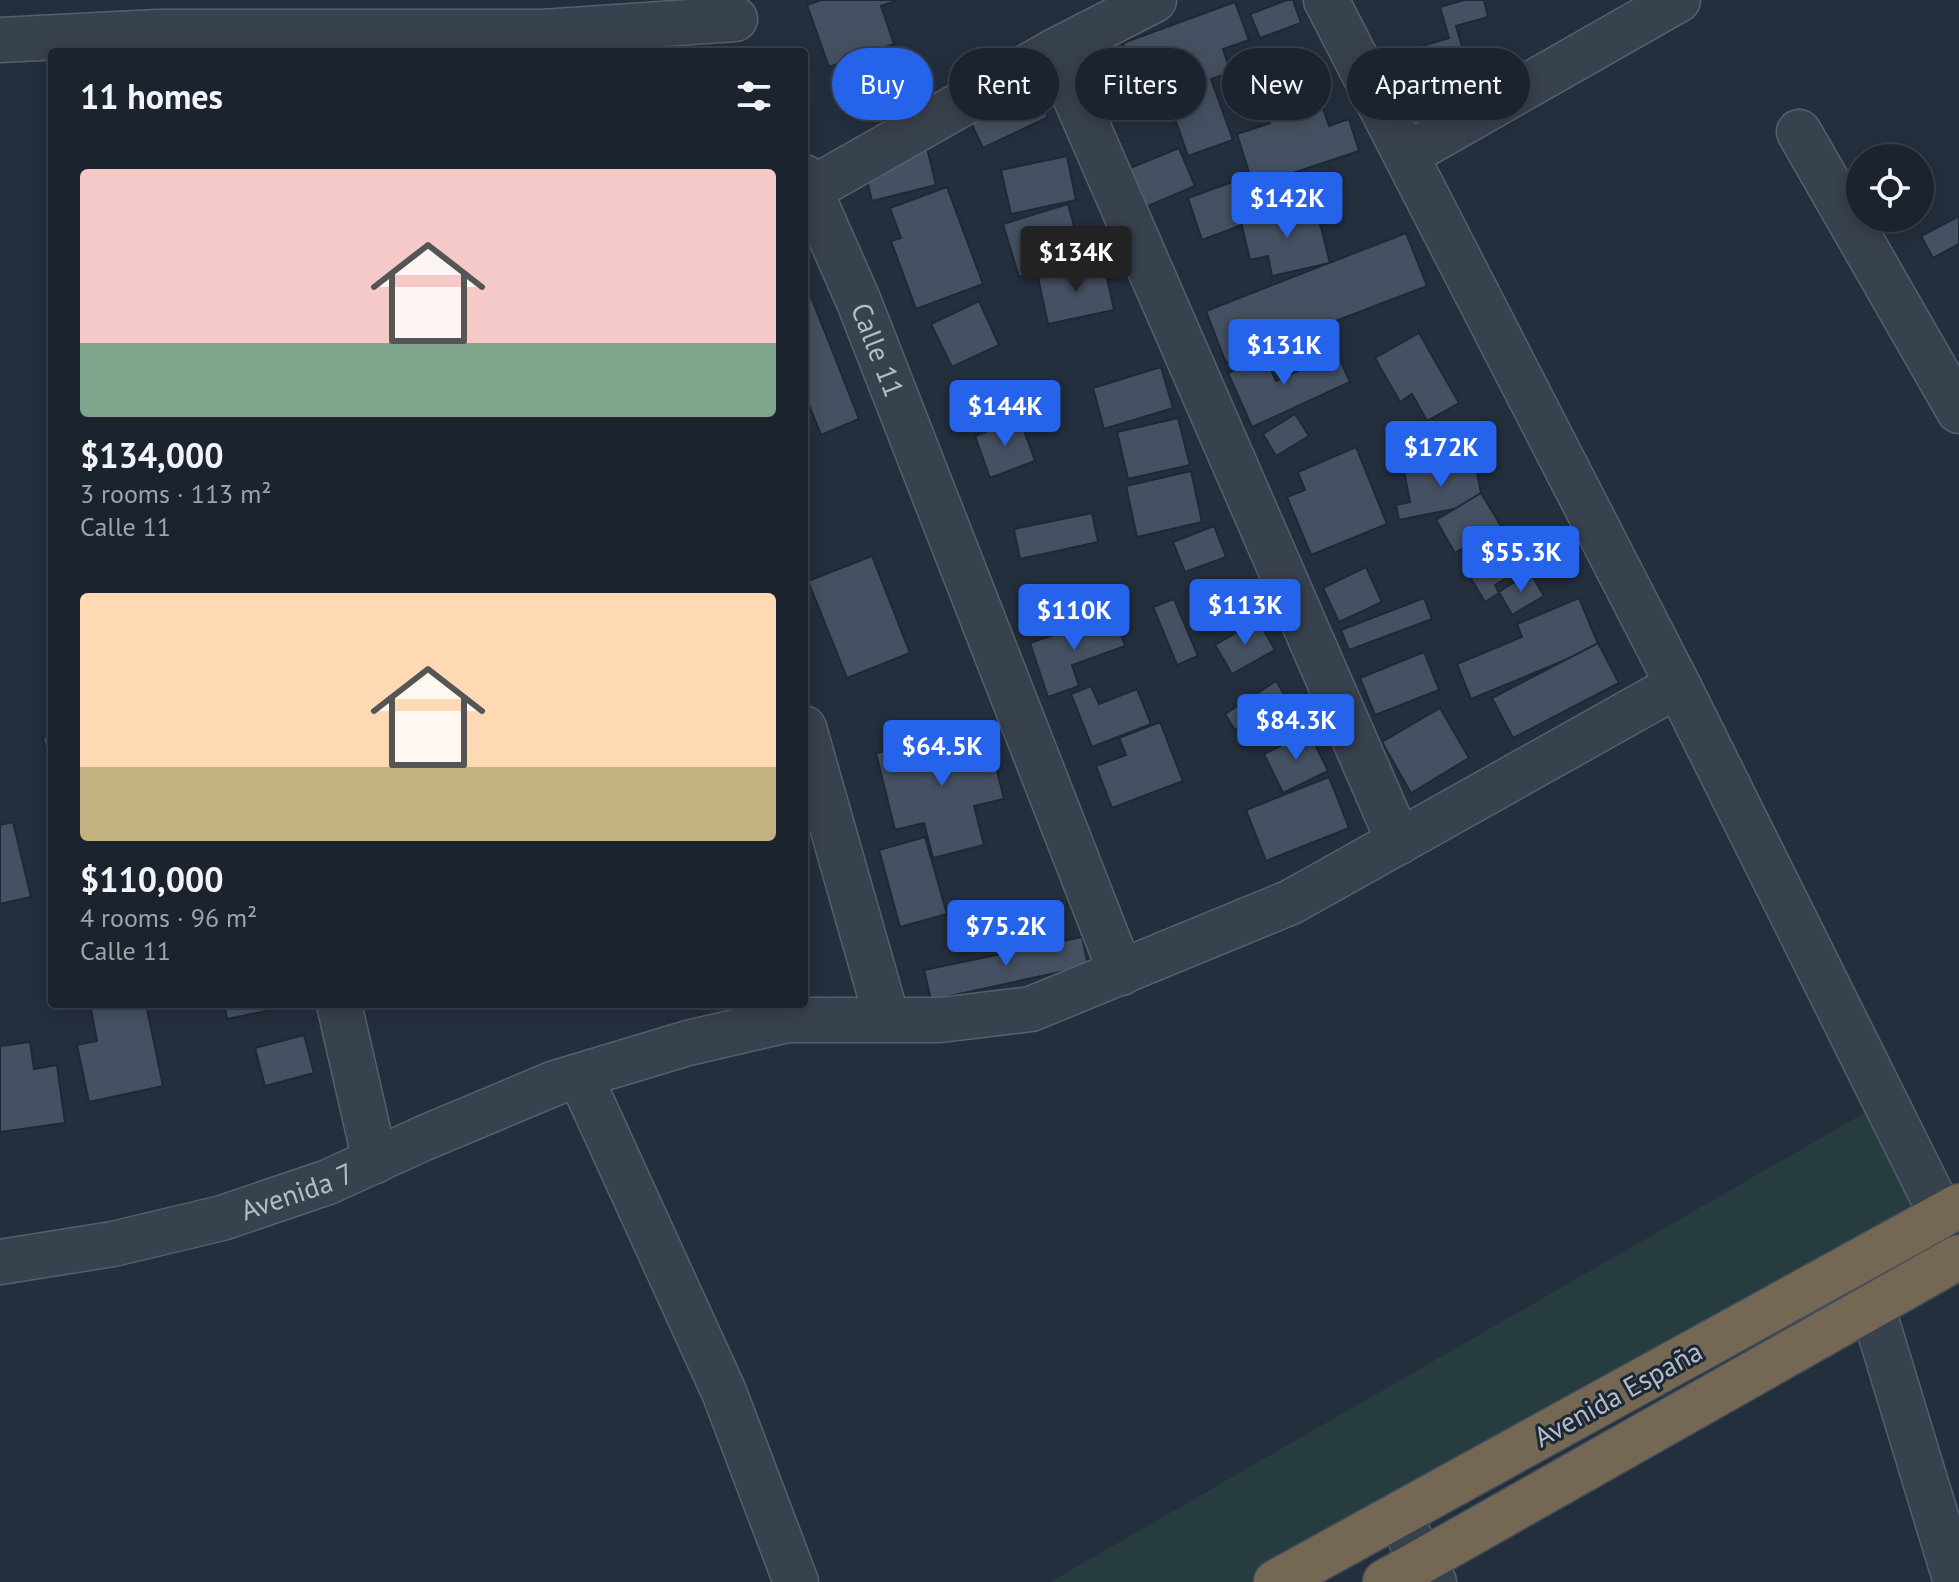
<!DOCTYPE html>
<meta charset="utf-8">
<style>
body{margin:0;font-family:"PT Sans",sans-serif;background:#282f3a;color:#f1f3f6;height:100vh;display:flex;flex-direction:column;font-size:30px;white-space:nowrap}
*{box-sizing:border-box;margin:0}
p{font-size:26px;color:#a0a4aa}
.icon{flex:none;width:44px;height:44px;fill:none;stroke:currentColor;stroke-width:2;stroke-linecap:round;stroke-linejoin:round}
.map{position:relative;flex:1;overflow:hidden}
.drawer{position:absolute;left:48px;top:48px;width:760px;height:960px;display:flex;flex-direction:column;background:#1b232e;border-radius:8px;box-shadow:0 4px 20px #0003,0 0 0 2px #39404a}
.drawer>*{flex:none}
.hud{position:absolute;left:832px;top:48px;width:760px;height:72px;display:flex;gap:16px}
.controls{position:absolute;left:1846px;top:144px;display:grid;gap:16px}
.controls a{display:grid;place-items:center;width:88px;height:88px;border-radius:50%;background:#1b232e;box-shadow:0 4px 20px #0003,0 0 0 2px #39404a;font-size:40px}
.price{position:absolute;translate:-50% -68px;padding:0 18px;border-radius:8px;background:#2563eb;color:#fff;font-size:26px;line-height:52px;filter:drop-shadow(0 2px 4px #0008)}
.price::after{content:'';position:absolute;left:50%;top:48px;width:24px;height:18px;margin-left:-12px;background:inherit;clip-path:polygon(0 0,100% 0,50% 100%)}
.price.selected{background:#222;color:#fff}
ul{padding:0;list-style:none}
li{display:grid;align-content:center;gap:16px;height:424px;padding:0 32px}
li span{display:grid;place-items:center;height:248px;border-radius:8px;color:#555}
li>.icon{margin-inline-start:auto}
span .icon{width:144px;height:144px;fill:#fffc;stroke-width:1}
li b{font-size:34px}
h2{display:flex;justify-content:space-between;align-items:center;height:96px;padding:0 32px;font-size:34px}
.pill{padding:0 28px;border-radius:36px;background:#1b232e;box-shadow:0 4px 20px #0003,0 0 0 2px #39404a;font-size:28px;line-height:72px}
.pill.selected{background:#2563eb;color:#fff}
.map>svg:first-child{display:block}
.green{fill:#263c3f}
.building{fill:#455162;stroke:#1f2835;stroke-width:2}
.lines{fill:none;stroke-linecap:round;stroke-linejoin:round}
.minor-casing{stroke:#565f6c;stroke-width:47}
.highway-casing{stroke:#434c59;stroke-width:47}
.minor{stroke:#38414e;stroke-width:44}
.highway{stroke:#746855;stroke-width:44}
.labels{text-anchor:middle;stroke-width:6;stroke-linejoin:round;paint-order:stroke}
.street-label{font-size:28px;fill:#b4bcc9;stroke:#1d2633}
</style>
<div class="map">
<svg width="1959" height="1582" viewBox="0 0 1959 1582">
<rect width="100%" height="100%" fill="#242f3e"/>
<path class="green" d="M 1885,1101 L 1941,1215 L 1270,1582 L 1050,1582 Z"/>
<g class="building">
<path d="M 821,0 L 899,0 L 881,6 L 894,44 L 829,67 L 807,5 Z"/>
<path d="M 1287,0 L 1293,0 L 1301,23 L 1260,38 L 1250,14 Z"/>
<path d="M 1464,0 L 1484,0 L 1488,17 L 1456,26 L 1469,71 L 1416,87 L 1405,51 L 1449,38 L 1440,7 Z"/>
<path d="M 1235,2 L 1249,40 L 1223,49 L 1231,72 L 1211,79 L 1233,140 L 1188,156 L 1170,104 L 1147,112 L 1123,43 Z"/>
<path d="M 1028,75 L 1048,117 L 983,148 L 963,106 Z"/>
<path d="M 1314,81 L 1329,126 L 1349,119 L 1359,151 L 1284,176 L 1290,193 L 1259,204 L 1237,134 L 1270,123 L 1262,97 Z"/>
<path d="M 927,148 L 936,185 L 872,201 L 863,164 Z"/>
<path d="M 1179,148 L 1195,186 L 1129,214 L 1113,175 Z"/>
<path d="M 1067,156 L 1076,200 L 1011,214 L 1001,170 Z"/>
<path d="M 1243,178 L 1258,219 L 1202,240 L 1188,198 Z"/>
<path d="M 947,187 L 983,284 L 916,309 L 891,241 L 901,238 L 890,208 Z"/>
<path d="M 1068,204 L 1076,233 L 1091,229 L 1098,253 L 1019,277 L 1003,224 Z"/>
<path d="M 1315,204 L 1330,263 L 1272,276 L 1268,256 L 1250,260 L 1241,222 Z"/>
<path d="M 1959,216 L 1959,244 L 1933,258 L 1921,236 Z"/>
<path d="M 1406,233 L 1427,286 L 1226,363 L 1206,311 Z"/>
<path d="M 1104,264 L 1114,310 L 1048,324 L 1038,278 Z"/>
<path d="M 804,279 L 859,419 L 821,435 L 804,393 Z"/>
<path d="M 979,301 L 999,345 L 952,367 L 931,324 Z"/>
<path d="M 1419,333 L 1459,403 L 1427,421 L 1412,394 L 1400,402 L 1375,358 Z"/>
<path d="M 1337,353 L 1350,382 L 1252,427 L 1228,373 L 1265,357 L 1276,381 Z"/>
<path d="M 1161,367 L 1173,408 L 1104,429 L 1093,388 Z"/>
<path d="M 1295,414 L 1309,436 L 1276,456 L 1263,434 Z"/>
<path d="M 1178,418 L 1190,465 L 1128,479 L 1117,432 Z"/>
<path d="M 1020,419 L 1035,461 L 990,478 L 975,436 Z"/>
<path d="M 1356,447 L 1387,524 L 1311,555 L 1287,497 L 1305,490 L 1298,472 Z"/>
<path d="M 1474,457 L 1483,503 L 1399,520 L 1396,505 L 1410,502 L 1404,471 Z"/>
<path d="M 1191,471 L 1202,522 L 1137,537 L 1126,486 Z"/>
<path d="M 1481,493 L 1501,526 L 1455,553 L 1436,520 Z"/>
<path d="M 1092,513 L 1098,542 L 1020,559 L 1014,529 Z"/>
<path d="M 1214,526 L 1226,557 L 1185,572 L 1173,542 Z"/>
<path d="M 1513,543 L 1526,566 L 1495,585 L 1499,593 L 1485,602 L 1467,572 Z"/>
<path d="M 872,556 L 910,653 L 847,678 L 808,581 Z"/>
<path d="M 1366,567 L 1382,602 L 1339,622 L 1323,588 Z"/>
<path d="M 1530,572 L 1544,596 L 1512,615 L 1499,592 Z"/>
<path d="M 1222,585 L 1232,610 L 1203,621 L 1193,596 Z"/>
<path d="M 1424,598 L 1432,619 L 1349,650 L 1341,630 Z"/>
<path d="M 1579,598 L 1599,646 L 1471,699 L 1457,664 L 1522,637 L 1517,624 Z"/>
<path d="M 1174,599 L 1198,656 L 1177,665 L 1153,607 Z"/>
<path d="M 1114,614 L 1125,646 L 1072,665 L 1079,686 L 1048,697 L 1030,643 Z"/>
<path d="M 1258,620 L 1275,650 L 1232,674 L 1215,645 Z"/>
<path d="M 1598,643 L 1619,683 L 1513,738 L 1492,698 Z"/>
<path d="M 1424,652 L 1439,690 L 1375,715 L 1360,678 Z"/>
<path d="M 1276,681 L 1300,720 L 1262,745 L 1247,722 L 1235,730 L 1225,714 Z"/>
<path d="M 1091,686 L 1099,704 L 1137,689 L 1151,724 L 1092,747 L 1071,694 Z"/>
<path d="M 1440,708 L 1469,758 L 1411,793 L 1382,742 Z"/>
<path d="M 1160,722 L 1183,781 L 1112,808 L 1096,766 L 1126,755 L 1119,738 Z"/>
<path d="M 986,726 L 1004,799 L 974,806 L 984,845 L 933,858 L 924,823 L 895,830 L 876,753 Z"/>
<path d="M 1309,732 L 1328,771 L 1283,793 L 1264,754 Z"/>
<path d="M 52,735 L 52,768 L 49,769 L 43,737 Z"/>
<path d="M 1329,777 L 1349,828 L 1266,861 L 1246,810 Z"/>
<path d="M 13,822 L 31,897 L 0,904 L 0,825 Z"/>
<path d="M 925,837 L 947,914 L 900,927 L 879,850 Z"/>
<path d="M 1082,937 L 1088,966 L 931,1000 L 924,970 Z"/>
<path d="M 90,1004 L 146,1004 L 163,1086 L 89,1102 L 77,1045 L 97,1041 Z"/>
<path d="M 224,1004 L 280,1004 L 281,1008 L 227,1019 Z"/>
<path d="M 304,1035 L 314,1073 L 265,1086 L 255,1048 Z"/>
<path d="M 30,1042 L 34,1069 L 57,1065 L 65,1123 L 0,1132 L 0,1046 Z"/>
</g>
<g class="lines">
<g class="minor-casing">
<g id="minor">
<path d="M 1326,0 L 1678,685 L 1959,1250"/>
<path d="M 0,40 L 157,32 L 542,32 L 735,19"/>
<path d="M 1055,51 L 1399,842"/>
<path d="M 1799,132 L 1959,411"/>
<path d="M 1406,155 L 1678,0"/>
<path id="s1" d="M 804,177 L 859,302 L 1121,973"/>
<path d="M 810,190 L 1055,51 L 1154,0"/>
<path d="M 804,728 L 887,1019"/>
<path d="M 339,1004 L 375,1161"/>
<path d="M 580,1076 L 724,1392 L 796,1582"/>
<path id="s2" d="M 0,1262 L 113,1244 L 222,1218 L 328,1182 L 424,1138 L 555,1083 L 688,1043 L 787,1020 L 940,1020 L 1031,1009 L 1291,902 L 1678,685"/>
<path d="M 1872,1306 L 1956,1582"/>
<path d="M 1398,1516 L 1434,1582"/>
</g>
</g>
<g class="highway-casing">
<g id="highway">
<path d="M 1276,1582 L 1959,1206"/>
<path d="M 1385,1582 L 1959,1257"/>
</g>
</g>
<use href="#minor" class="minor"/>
<use href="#highway" class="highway"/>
</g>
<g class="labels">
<g class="street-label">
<text dy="10" stroke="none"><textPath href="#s1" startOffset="188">Calle 11</textPath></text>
<text dy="10" stroke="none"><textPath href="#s2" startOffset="306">Avenida 7</textPath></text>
<text transform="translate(1618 1394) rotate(-29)" y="10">Avenida España</text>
</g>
</g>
</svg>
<div class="controls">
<a><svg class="icon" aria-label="locate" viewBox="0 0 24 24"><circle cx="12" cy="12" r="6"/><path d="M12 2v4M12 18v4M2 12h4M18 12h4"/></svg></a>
</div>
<b class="price" style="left:1287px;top:240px">$142K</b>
<b class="price selected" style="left:1076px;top:294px">$134K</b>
<b class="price" style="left:1284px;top:387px">$131K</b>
<b class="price" style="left:1005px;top:448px">$144K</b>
<b class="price" style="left:1441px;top:489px">$172K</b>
<b class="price" style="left:1521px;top:594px">$55.3K</b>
<b class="price" style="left:1245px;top:647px">$113K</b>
<b class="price" style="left:1074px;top:652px">$110K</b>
<b class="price" style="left:1296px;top:762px">$84.3K</b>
<b class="price" style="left:942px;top:788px">$64.5K</b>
<b class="price" style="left:1006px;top:968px">$75.2K</b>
<div class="hud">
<a class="pill selected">Buy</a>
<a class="pill">Rent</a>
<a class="pill">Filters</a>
<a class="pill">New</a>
<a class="pill">Apartment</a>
</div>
<section class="drawer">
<h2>11 homes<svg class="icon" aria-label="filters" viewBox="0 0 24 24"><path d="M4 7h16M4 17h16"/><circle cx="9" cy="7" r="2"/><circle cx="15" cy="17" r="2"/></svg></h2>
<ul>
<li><span style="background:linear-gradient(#f6c9c9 70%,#7fa58c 0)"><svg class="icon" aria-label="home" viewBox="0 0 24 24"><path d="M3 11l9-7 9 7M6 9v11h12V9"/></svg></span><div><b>$134,000</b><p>3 rooms · 113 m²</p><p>Calle 11</p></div></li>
<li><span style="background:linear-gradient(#ffd9b3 70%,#c2b280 0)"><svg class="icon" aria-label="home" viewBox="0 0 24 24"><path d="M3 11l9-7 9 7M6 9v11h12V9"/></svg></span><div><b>$110,000</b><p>4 rooms · 96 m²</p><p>Calle 11</p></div></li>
</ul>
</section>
</div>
